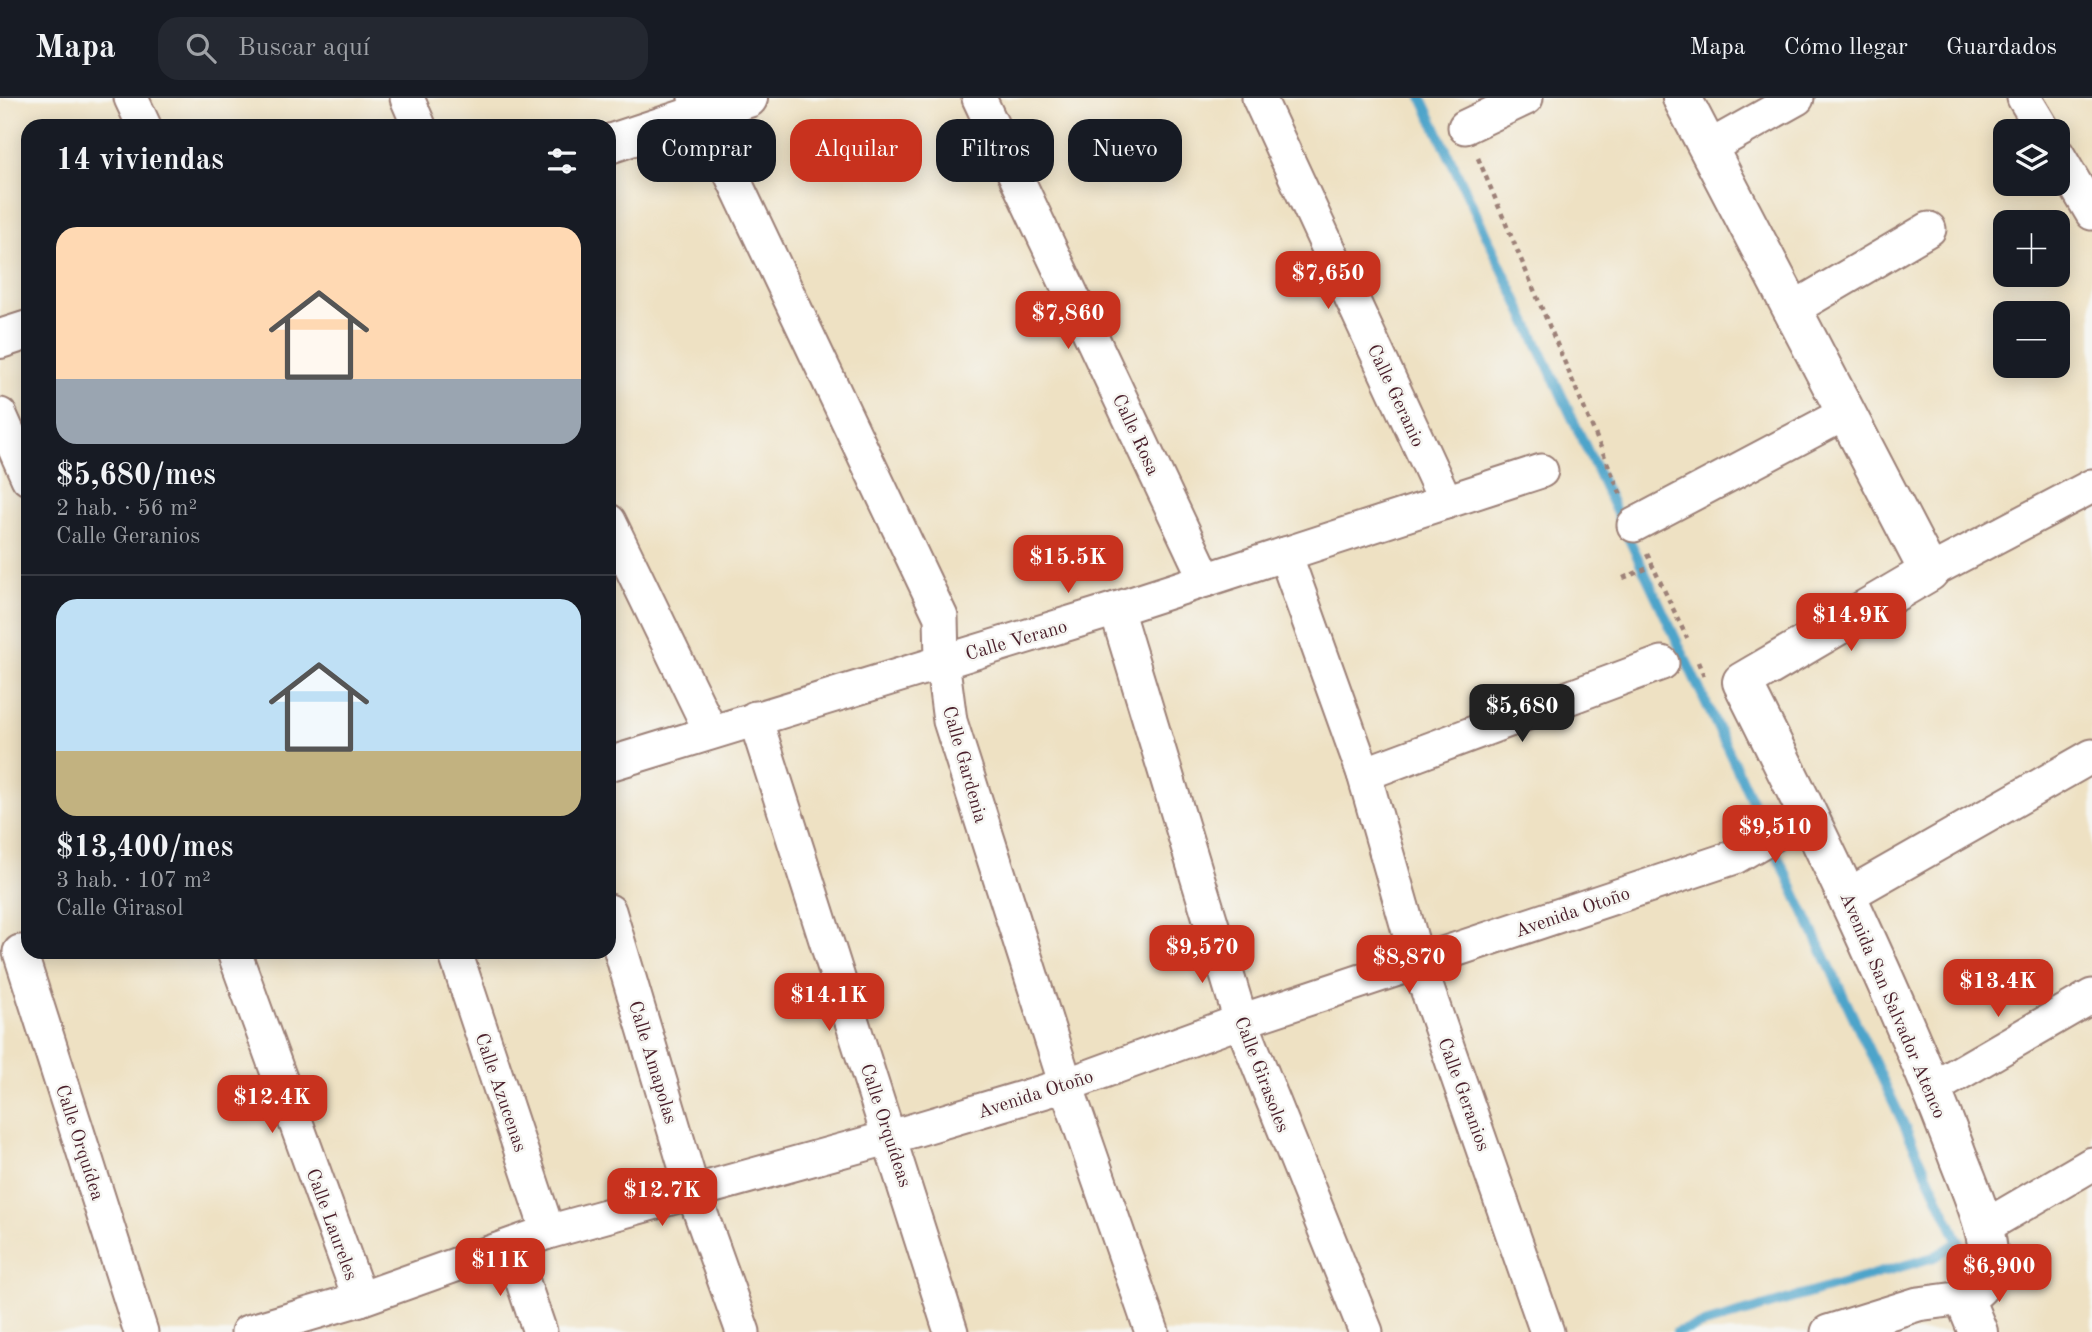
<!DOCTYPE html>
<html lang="es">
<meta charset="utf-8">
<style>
body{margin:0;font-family:"Old Standard TT",serif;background:#242831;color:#f1f3f6;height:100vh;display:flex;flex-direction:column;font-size:26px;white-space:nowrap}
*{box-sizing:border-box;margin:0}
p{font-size:23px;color:#9ea1a6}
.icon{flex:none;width:38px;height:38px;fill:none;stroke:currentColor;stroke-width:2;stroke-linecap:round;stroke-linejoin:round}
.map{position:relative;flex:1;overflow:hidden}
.details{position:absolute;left:21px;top:21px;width:595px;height:840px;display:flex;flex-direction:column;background:#171b24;border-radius:21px;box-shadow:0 4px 18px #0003}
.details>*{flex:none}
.hud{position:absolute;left:637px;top:21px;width:665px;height:63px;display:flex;gap:14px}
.buttons{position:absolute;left:1993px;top:21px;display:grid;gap:14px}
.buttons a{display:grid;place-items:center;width:77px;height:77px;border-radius:14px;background:#171b24;box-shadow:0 4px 18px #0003;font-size:35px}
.price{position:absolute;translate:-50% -60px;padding:0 16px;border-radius:14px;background:#c8321e;color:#fff;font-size:23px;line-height:46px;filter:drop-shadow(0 2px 4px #0008)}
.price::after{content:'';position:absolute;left:50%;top:42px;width:21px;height:16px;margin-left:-10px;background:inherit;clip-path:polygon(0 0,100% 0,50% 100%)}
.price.selected{background:#222;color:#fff}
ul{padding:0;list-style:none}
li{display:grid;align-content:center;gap:14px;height:371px;padding:0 35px}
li+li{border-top:2px solid #363941}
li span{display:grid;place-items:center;height:217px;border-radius:21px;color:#555}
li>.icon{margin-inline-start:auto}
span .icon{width:126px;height:126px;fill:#fffc;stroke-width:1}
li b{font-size:30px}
h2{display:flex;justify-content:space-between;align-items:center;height:84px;padding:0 35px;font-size:30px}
.tag{padding:0 24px;border-radius:21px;background:#171b24;box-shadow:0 4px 18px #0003;font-size:24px;line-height:63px}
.tag.selected{background:#c8321e;color:#fff}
header{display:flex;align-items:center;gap:42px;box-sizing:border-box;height:98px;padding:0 35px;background:#171b24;border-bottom:2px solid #363941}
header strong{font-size:33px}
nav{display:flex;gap:38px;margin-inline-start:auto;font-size:24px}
.search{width:490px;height:63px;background:#242831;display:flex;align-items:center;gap:18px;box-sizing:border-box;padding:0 24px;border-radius:21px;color:#9ea1a6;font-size:26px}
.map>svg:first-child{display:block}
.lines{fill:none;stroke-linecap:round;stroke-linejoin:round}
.stream{stroke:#4ea4ca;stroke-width:10}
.minor-casing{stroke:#9c8077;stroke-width:37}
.tertiary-casing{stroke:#9c8077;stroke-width:42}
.path{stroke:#9c8077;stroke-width:4.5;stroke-dasharray:5 5;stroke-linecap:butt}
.minor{stroke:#fff;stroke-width:33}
.tertiary{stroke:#fff;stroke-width:38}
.labels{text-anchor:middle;stroke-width:5;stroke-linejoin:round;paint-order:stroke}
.street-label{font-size:19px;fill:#4a1f2b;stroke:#f6f6f2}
</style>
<header>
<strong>Mapa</strong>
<div class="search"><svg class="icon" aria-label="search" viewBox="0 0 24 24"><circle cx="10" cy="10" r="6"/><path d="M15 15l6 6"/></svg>Buscar aquí</div>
<nav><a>Mapa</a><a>Cómo llegar</a><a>Guardados</a></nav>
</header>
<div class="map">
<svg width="2092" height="1234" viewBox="0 0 2092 1234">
<rect width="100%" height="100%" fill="#f6f6f2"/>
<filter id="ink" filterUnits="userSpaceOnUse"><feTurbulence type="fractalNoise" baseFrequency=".0143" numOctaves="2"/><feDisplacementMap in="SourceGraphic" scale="14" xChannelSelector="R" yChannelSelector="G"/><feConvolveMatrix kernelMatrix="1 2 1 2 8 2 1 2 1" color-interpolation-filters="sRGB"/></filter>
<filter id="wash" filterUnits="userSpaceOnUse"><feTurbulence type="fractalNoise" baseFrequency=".00686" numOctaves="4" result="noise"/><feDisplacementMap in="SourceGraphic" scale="28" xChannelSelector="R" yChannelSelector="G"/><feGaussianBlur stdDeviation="1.57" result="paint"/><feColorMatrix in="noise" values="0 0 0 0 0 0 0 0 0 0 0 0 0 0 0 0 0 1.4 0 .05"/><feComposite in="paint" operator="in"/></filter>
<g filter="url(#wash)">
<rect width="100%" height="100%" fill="#eee1c3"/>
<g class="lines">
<path class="stream" d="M 1422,0 L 1959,1144 L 1934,1159 L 1677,1234"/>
</g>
</g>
<g filter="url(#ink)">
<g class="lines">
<g class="minor-casing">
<g id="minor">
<path d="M 131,0 L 144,28"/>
<path d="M 407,0 L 419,28"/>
<path d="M 695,0 L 941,519 L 942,562 L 950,623 L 1066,987 L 1152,1234"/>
<path d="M 979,0 L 1206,482"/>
<path d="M 1259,0 L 1446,404"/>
<path d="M 2024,0 L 2044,33"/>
<path d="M 1465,29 L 1526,0"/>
<path d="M 1708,50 L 1797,0"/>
<path d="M 2058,57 L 2092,115"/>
<path d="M 1791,212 L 1929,131"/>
<path d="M 0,317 L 28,380"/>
<path d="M 609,423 L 711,634"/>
<path d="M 1634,427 L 1844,316"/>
<path d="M 1285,456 L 1364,676 L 1418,865 L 1547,1234"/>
<path d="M 1929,474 L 2092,388"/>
<path d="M 1116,511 L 1241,923 L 1366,1234"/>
<path d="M 755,620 L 951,1234"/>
<path d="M 609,666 L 1116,511 L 1541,373"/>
<path d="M 1364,676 L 1662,565"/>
<path d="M 1848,797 L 2092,658"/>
<path d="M 609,813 L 693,1094 L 743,1234"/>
<path d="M 20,854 L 141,1234"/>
<path d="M 234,854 L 360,1201"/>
<path d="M 455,854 L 548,1134"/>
<path d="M 1932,991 L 2092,898"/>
<path d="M 1984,1129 L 2092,1066"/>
<path d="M 511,1149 L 540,1234"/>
<path d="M 248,1234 L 360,1201 L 548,1134 L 891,1039 L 1066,987 L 1241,923 L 1735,759 L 1809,716"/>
<path d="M 1828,1234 L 1918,1206 L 1964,1200"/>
</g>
</g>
<g class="tertiary-casing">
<g id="tertiary">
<path d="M 1682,0 L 1929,474 L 1742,584 C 1819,737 1894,891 1955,1051 C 1966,1082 1995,1141 1987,1173 C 1984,1186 1975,1193 1964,1200 L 1978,1234"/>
<path d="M 609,46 L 748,0"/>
<path d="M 0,241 L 28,232"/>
</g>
</g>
<g class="path">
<path d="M 1478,60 L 1621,397"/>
<path d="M 1647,456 L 1687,540"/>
<path d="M 1623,480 L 1653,468"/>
<path d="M 1698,564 L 1705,581"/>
</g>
<use href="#minor" class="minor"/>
<use href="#tertiary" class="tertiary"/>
</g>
</g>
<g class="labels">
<g class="street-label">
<text transform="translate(1397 297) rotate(65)" y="7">Calle Geranio</text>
<text transform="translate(1137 336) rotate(65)" y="7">Calle Rosa</text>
<text transform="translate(1016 541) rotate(-16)" y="7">Calle Verano</text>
<text transform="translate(966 666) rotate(74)" y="7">Calle Gardenia</text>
<text transform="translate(1572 813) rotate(-19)" y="7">Avenida Otoño</text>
<text transform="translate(1894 907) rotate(67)" y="7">Avenida San Salvador Atenco</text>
<text transform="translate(654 964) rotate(73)" y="7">Calle Amapolas</text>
<text transform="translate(1263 976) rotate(69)" y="7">Calle Girasoles</text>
<text transform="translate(502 994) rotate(71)" y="7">Calle Azucenas</text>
<text transform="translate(1035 995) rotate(-18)" y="7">Avenida Otoño</text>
<text transform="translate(1465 996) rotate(70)" y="7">Calle Geranios</text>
<text transform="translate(887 1027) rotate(72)" y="7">Calle Orquídeas</text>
<text transform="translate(81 1044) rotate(72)" y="7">Calle Orquídea</text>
<text transform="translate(333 1126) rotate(70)" y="7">Calle Laureles</text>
</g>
</g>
</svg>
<div class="buttons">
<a><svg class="icon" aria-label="layers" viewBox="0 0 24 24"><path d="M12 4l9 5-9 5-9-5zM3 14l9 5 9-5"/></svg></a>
<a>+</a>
<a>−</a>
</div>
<b class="price" style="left:1328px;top:213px">$7,650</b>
<b class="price" style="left:1068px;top:253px">$7,860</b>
<b class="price" style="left:1068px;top:497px">$15.5K</b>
<b class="price" style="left:1851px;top:555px">$14.9K</b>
<b class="price selected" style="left:1522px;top:646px">$5,680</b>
<b class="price" style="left:1775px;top:767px">$9,510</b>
<b class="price" style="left:1202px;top:887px">$9,570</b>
<b class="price" style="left:1409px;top:897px">$8,870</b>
<b class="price" style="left:1998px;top:921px">$13.4K</b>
<b class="price" style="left:829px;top:935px">$14.1K</b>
<b class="price" style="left:272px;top:1037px">$12.4K</b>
<b class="price" style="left:662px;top:1130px">$12.7K</b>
<b class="price" style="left:500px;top:1200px">$11K</b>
<b class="price" style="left:1999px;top:1206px">$6,900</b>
<div class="hud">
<a class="tag">Comprar</a>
<a class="tag selected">Alquilar</a>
<a class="tag">Filtros</a>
<a class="tag">Nuevo</a>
</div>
<section class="details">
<h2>14 viviendas<svg class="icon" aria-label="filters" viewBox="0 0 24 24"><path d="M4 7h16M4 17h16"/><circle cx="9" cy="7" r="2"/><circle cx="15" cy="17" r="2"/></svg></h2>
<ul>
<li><span style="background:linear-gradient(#ffd9b3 70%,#9aa5b1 0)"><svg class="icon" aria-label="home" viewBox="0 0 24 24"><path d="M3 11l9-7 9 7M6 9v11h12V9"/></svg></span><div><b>$5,680/mes</b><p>2 hab. · 56 m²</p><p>Calle Geranios</p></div></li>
<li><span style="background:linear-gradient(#bfe0f5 70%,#c2b280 0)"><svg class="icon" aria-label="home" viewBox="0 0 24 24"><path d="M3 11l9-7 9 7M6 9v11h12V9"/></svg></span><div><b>$13,400/mes</b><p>3 hab. · 107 m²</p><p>Calle Girasol</p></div></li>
</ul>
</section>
</div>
